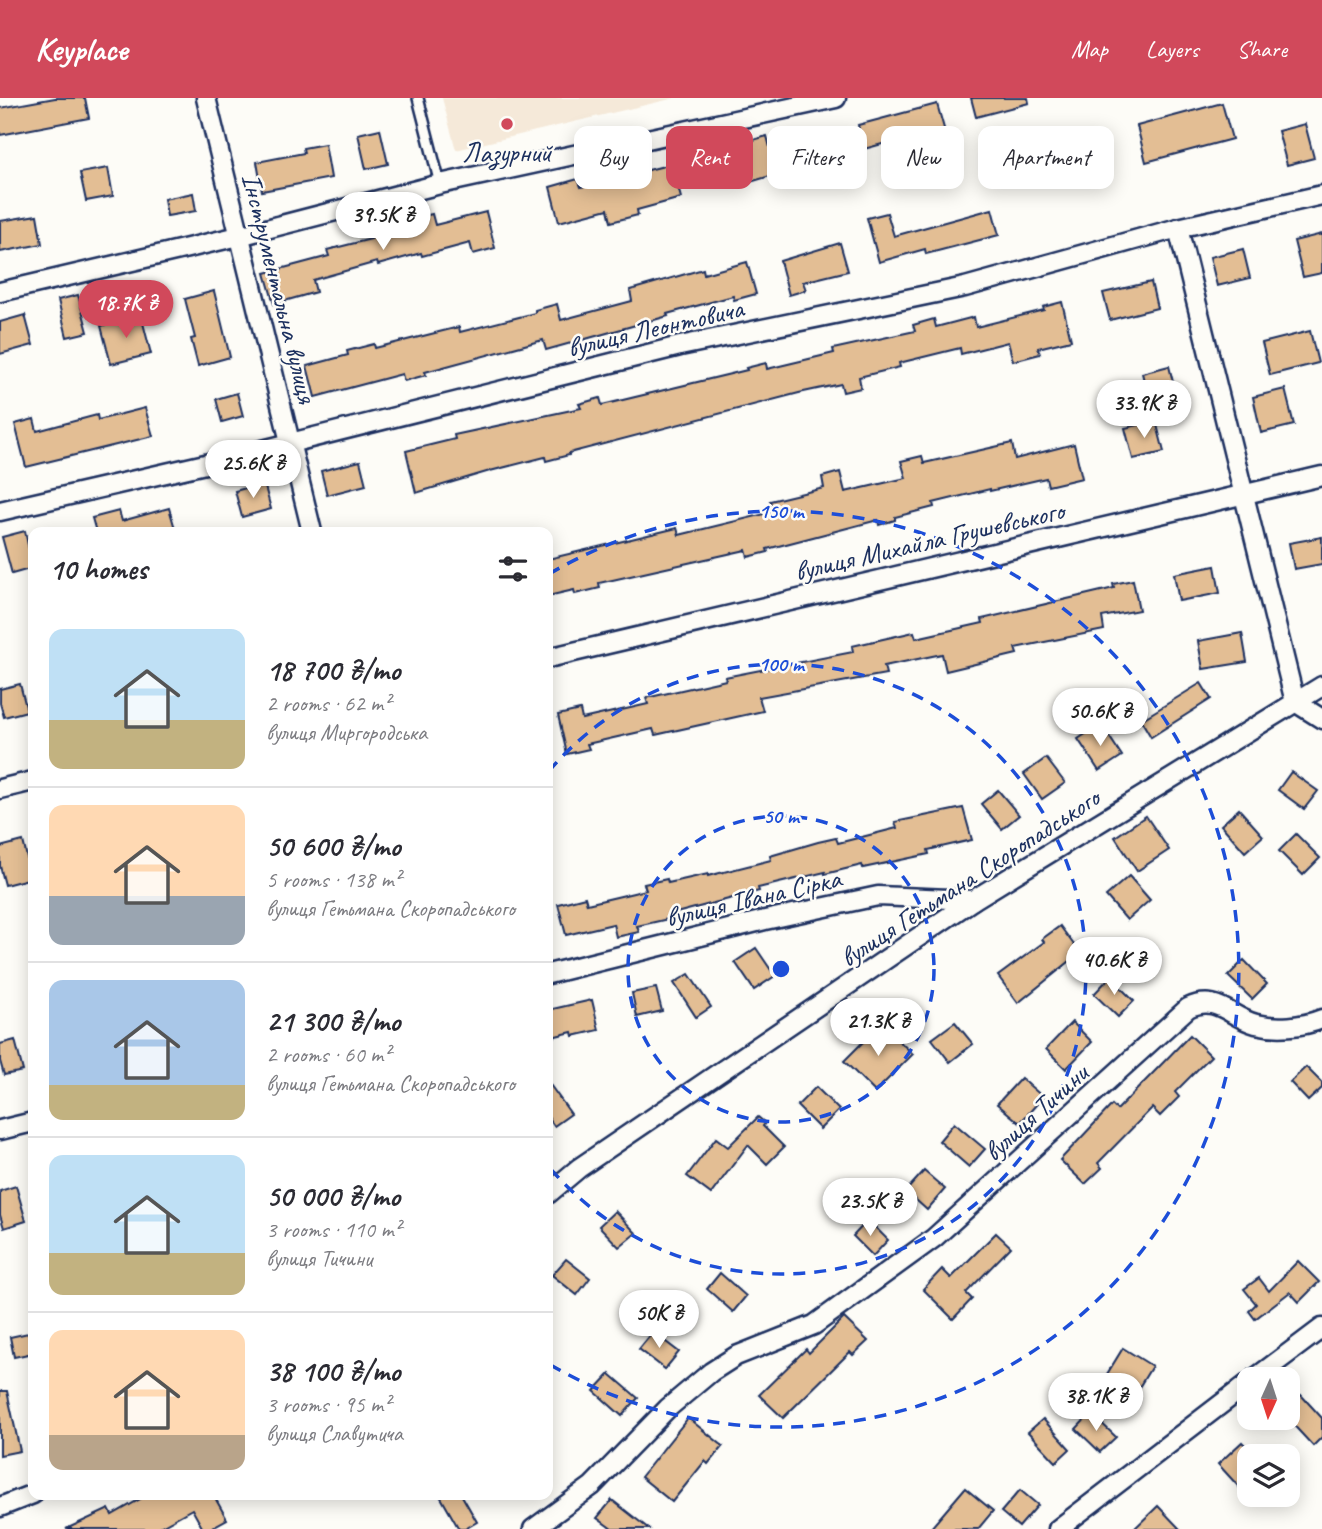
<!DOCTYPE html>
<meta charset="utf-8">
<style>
body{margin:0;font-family:Caveat,sans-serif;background:#f2f2f3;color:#2b2b33;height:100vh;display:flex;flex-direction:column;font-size:26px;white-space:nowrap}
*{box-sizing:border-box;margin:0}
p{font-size:23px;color:#7c7c81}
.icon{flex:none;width:38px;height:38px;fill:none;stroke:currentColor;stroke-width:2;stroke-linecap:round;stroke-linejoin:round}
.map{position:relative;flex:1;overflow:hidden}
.side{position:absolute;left:28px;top:429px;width:525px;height:973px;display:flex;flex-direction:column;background:#fff;border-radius:14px;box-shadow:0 4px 18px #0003}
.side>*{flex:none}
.hud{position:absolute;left:574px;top:28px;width:642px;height:63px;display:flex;gap:14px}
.needle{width:46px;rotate:183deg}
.tools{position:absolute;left:1237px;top:1269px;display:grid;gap:14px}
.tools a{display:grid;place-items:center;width:63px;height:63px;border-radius:14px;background:#fff;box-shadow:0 4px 18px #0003;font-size:35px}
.price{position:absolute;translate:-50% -60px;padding:0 16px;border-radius:24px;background:#fff;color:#222;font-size:23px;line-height:46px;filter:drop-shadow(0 2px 4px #0008)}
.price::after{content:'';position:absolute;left:50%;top:42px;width:21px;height:16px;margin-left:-10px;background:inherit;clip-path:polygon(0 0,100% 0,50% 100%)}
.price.active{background:#d1495b;color:#fff}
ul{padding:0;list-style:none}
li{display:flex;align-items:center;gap:21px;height:175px;padding:0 21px}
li+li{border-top:2px solid #e1e1e2}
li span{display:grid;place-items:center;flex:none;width:196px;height:140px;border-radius:14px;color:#555}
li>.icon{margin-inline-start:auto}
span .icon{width:84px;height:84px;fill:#fffc;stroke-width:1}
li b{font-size:30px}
h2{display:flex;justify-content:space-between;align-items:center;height:84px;padding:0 21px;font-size:30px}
.pill{padding:0 24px;border-radius:14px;background:#fff;box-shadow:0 4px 18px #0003;font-size:24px;line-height:63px}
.pill.active{background:#d1495b;color:#fff}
header{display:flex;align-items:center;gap:42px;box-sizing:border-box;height:98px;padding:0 35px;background:#d1495b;color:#fff}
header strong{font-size:33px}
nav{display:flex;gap:38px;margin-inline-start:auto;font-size:24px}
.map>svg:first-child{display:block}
.built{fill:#f5e9d9}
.building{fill:#e3be94;stroke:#1b2f5e;stroke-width:2}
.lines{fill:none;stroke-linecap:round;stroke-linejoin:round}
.service-casing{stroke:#1b2f5e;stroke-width:14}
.minor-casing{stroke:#1b2f5e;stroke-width:23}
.service{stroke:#fdfcf7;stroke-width:9}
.minor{stroke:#fdfcf7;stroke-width:18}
.ring{fill:none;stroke:#1d4ed8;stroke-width:3.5;stroke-dasharray:12 9}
.poi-dot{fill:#d1495b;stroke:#fdfcf7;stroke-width:2.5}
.labels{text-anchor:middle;stroke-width:5;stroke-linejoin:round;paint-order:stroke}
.poi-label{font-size:28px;fill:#1b2f5e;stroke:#fdfcf7}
.street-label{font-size:28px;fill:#1b2f5e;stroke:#fdfcf7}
.centre{fill:#1d4ed8;stroke:#fdfcf7;stroke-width:3.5}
.ring-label{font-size:21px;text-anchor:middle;font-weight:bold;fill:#1d4ed8;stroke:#fdfcf7;stroke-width:5;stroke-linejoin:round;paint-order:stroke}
</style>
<header>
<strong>Keyplace</strong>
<nav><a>Map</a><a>Layers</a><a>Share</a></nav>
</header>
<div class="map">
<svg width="1322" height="1431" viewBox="0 0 1322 1431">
<rect width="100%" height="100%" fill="#fdfcf7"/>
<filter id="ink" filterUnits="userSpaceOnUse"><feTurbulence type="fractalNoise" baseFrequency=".0143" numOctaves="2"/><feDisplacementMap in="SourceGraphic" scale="14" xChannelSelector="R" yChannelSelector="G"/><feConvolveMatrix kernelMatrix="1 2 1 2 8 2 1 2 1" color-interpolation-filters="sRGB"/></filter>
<g filter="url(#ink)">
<path class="built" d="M 442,0 L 675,0 L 456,52 Z"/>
<g class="building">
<path d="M 55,0 L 85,0 L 89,20 L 0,37 L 0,10 Z"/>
<path d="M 971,0 L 1028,0 L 1029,5 L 976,19 Z"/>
<path d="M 1222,5 L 1232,41 L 1146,64 L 1137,28 Z"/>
<path d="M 937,6 L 945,34 L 909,44 L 908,39 L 864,51 L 858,27 Z"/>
<path d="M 1305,26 L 1314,60 L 1287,67 L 1278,33 Z"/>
<path d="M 380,31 L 388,66 L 366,71 L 358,36 Z"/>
<path d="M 826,34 L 835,68 L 817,73 L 807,38 Z"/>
<path d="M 767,38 L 777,76 L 750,84 L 747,76 L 710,86 L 704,62 L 741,52 L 739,46 Z"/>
<path d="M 325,46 L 331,80 L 262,93 L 257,64 L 304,55 L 303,50 Z"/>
<path d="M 672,66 L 681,100 L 637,112 L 638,117 L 611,124 L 608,111 L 559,124 L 550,89 L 578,81 L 581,89 Z"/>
<path d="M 108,70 L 113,98 L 86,103 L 80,75 Z"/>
<path d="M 193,95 L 196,113 L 167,118 L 164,101 Z"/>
<path d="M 992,111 L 999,137 L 926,156 L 925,151 L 879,164 L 867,120 L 887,115 L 894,138 Z"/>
<path d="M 486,114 L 495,150 L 473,156 L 470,145 L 422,158 L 421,155 L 378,167 L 377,164 L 313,182 L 316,194 L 274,206 L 265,175 L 329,158 L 327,152 L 371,141 L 370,137 L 413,126 L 412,121 L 432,116 L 435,127 Z"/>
<path d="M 37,117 L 42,146 L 0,154 L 0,123 Z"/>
<path d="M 1322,136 L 1322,175 L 1303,179 L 1294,143 Z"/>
<path d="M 840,145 L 848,173 L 803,184 L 806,192 L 789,197 L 780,163 Z"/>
<path d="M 1243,151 L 1250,180 L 1217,188 L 1210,159 Z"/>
<path d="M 747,164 L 756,196 L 734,202 L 733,198 L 667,216 L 668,218 L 546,252 L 543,242 L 425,274 L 426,277 L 404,283 L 402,276 L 315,299 L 307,268 L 348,257 L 347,253 L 374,246 L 375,250 L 459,229 L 460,234 L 535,215 L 535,212 L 557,206 L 561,222 L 632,203 L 630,192 L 703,171 L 704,176 Z"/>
<path d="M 1151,184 L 1157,210 L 1110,222 L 1103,195 Z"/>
<path d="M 214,193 L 230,259 L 198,268 L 191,241 L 195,240 L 185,201 Z"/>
<path d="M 78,197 L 88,234 L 67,239 L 58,202 Z"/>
<path d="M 1062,204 L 1071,242 L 1038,250 L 1040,256 L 1013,263 L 1008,244 L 961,256 L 960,250 L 899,265 L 900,269 L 859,279 L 861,290 L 843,294 L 841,286 L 799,295 L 569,355 L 569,357 L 546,363 L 545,359 L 490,373 L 416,395 L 406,353 L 455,341 L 454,337 L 581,310 L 579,306 L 600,300 L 602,307 L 747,272 L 746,270 L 766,265 L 767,271 L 834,255 L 833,251 L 915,233 L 913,227 L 934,221 L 936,229 L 974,219 L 976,229 L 1044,212 L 1043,209 Z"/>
<path d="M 25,217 L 33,247 L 0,256 L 0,224 Z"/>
<path d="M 141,217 L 151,256 L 111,266 L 101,228 Z"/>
<path d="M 1310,233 L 1318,265 L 1270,277 L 1262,245 Z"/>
<path d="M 1169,268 L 1178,304 L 1151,311 L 1142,275 Z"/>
<path d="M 1285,291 L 1294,327 L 1261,335 L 1253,299 Z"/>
<path d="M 237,295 L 243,318 L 222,324 L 216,301 Z"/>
<path d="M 145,310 L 153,338 L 26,369 L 15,326 L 34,321 L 37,333 L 97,317 L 98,322 Z"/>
<path d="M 1156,323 L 1164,354 L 1133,361 L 1125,330 Z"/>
<path d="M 1012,345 L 1015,361 L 1074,346 L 1082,380 L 1048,388 L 1046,380 L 990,393 L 990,391 L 933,405 L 934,409 L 895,419 L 895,422 L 879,427 L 878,422 L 767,451 L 768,454 L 748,459 L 746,452 L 599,485 L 600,490 L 575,496 L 574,492 L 548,498 L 548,461 L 677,430 L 679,437 L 773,414 L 770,403 L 824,390 L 822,379 L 840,374 L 845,394 L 906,380 L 901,363 L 922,358 L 924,365 Z"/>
<path d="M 360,363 L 366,387 L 327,397 L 321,373 Z"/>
<path d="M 264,385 L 271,411 L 242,419 L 235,393 Z"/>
<path d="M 169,410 L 176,434 L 96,434 L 92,420 L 119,413 L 122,423 Z"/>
<path d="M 25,433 L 33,470 L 12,476 L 2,439 Z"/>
<path d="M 1322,439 L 1322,466 L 1294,471 L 1289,445 Z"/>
<path d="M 1215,468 L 1220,495 L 1179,503 L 1174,476 Z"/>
<path d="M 1133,482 L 1139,512 L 1102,519 L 1104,532 L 1015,550 L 1017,556 L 946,573 L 942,556 L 884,568 L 886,576 L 759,599 L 763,613 L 655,637 L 653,631 L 587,646 L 589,651 L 567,656 L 558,617 L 580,612 L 582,621 L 648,606 L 646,600 L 726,582 L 725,579 L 853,554 L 852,548 L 914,534 L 916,540 L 983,525 L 982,521 L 1114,490 L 1113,486 Z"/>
<path d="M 1242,535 L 1247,564 L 1203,571 L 1198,543 Z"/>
<path d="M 1201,585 L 1211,601 L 1151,639 L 1141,622 Z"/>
<path d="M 20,586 L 27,613 L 4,619 L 0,605 L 0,591 Z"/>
<path d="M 1101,626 L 1122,658 L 1099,673 L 1078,641 Z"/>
<path d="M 1046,660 L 1065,685 L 1042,701 L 1024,676 Z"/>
<path d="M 1291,674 L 1318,693 L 1304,711 L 1278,692 Z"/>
<path d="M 998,692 L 1019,717 L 1002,731 L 981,706 Z"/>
<path d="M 963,710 L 972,742 L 928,752 L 929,756 L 863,770 L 862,767 L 825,776 L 825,774 L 758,790 L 759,793 L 676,815 L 677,819 L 637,828 L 639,834 L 616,839 L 613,826 L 566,837 L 558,806 L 585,799 L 587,806 L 646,792 L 644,786 L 667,781 L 668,785 L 708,776 L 708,778 L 771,762 L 770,758 L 818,744 L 836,740 L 838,745 L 897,730 L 895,724 Z"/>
<path d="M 1239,711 L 1263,738 L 1245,754 L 1221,727 Z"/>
<path d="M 1146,718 L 1169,752 L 1137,773 L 1115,739 Z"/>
<path d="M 1296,736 L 1320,760 L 1303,777 L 1279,753 Z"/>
<path d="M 23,743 L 32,780 L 5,787 L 0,768 L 0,749 Z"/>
<path d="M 1129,778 L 1150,802 L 1127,822 L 1106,798 Z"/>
<path d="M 1060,828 L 1080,855 L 1018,905 L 998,878 L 1044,844 L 1042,841 Z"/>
<path d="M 756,850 L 775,878 L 754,892 L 735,864 Z"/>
<path d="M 1244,862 L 1267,886 L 1252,901 L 1228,878 Z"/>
<path d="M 689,876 L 711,909 L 696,919 L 674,885 Z"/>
<path d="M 1110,879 L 1134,903 L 1118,919 L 1094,896 Z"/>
<path d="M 656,890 L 662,913 L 637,919 L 632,895 Z"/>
<path d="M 592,902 L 599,932 L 573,938 L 572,934 L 548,940 L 548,912 Z"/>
<path d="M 955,924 L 973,946 L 950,964 L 932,941 Z"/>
<path d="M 1072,924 L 1092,944 L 1066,971 L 1046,951 Z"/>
<path d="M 881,926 L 913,956 L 875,994 L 844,963 Z"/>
<path d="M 1190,937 L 1211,958 L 1175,994 L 1179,999 L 1160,1018 L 1152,1010 L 1098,1065 L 1102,1070 L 1085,1086 L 1060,1062 L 1112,1007 L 1117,1012 Z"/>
<path d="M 15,942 L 23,973 L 4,977 L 0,963 L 0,946 Z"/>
<path d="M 1306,969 L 1322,985 L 1322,990 L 1308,1003 L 1290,984 Z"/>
<path d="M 1021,980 L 1043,999 L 1020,1025 L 997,1006 Z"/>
<path d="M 548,984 L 571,1016 L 554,1028 L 548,1019 Z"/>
<path d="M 816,989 L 839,1012 L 820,1031 L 797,1008 Z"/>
<path d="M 758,1019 L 765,1025 L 763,1028 L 784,1049 L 767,1066 L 748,1047 L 711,1096 L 687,1078 L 716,1040 L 728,1049 Z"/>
<path d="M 954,1025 L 985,1051 L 969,1069 L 939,1043 Z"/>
<path d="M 924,1073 L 945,1091 L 927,1112 L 906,1093 Z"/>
<path d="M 16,1088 L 26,1123 L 4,1130 L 0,1117 L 0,1093 Z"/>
<path d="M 615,1113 L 636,1135 L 619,1149 L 599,1128 Z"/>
<path d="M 868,1122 L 888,1142 L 873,1158 L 853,1138 Z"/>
<path d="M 996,1135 L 1011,1149 L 966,1195 L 972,1201 L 953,1221 L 923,1191 L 942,1171 L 951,1180 Z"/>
<path d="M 566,1161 L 590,1180 L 577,1197 L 552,1177 Z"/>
<path d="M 1298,1163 L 1319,1184 L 1299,1204 L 1290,1194 L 1255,1221 L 1249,1213 L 1256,1206 L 1244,1191 L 1259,1180 L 1269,1193 Z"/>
<path d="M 720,1175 L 746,1198 L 733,1214 L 707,1191 Z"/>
<path d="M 844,1220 L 868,1243 L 853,1257 L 850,1254 L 783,1320 L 759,1297 L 806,1251 L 809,1255 Z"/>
<path d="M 33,1234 L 33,1255 L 14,1259 L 10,1239 Z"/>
<path d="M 653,1234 L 679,1254 L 665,1271 L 639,1251 Z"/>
<path d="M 1123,1250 L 1152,1268 L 1133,1299 L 1104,1281 Z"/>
<path d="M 610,1276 L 638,1300 L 622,1318 L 594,1293 Z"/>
<path d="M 0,1293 L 7,1293 L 20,1353 L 0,1357 Z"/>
<path d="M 1301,1297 L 1322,1320 L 1322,1339 L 1313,1348 L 1288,1321 L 1288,1309 Z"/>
<path d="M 1091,1315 L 1116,1339 L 1100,1354 L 1076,1331 Z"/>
<path d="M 688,1320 L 723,1348 L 708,1366 L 705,1363 L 672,1404 L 641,1379 Z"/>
<path d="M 1043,1321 L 1070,1351 L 1056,1364 L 1028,1334 Z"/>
<path d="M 1242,1344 L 1250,1352 L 1250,1379 L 1239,1389 L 1218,1366 Z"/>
<path d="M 965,1390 L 993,1413 L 978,1431 L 930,1431 Z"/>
<path d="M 1020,1392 L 1038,1407 L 1019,1429 L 1001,1414 Z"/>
<path d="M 149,1396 L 217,1396 L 214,1398 L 227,1421 L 209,1431 L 203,1431 L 192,1411 L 156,1431 L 66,1431 L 109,1411 L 112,1417 Z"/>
<path d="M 439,1396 L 461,1396 L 477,1424 L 465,1431 L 459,1431 Z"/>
<path d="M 612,1402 L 649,1431 L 612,1431 L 597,1420 Z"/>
<path d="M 1158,1408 L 1180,1431 L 1134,1431 Z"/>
</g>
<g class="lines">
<g class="service-casing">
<path id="service" d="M 418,0 L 440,86"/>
</g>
<g class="minor-casing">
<g id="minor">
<path d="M 206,0 L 312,434"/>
<path d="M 1178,130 L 1295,604 L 1322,621"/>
<path d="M 0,194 L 239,138 L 440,86 L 836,0"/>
<path d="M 0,413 L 214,364 L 680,248 L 965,189 L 1178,130 L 1322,97"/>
<path d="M 548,560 L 1322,378"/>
<path d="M 0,691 L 33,683"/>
<path d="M 548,876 L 765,822 L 878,798 L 973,802"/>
<path d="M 0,1032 L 33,1024"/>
<path d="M 548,1096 L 579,1070 L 973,802 L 1322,588"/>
<path d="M 1254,1281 L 1322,1230"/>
<path d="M 0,1409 L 33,1396"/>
<path d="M 533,1431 L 592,1388 L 668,1310 L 711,1274 L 736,1258 L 814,1227 L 934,1140 L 1188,910 C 1218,896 1229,919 1256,926 C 1277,931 1302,929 1322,921"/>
<path d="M 1058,1431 L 1250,1284"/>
</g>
</g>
<use href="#service" class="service"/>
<use href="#minor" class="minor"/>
</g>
</g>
<g class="ring">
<circle cx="781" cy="871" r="153"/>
<path d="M549 673A305 305 0 1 1 549 1069"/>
<path d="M549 476A458 458 0 1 1 549 1266"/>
</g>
<circle class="poi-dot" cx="507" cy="26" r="7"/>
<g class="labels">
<g class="poi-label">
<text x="507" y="64">Лазурний</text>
</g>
<g class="street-label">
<text transform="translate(280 190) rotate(76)" y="10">Інструментальна вулиця</text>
<text transform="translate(655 229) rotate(-13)" y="10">вулиця Леонтовича</text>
<text transform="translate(929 442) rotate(-13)" y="10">вулиця Михайла Грушевського</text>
<text transform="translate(969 779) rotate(-33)" y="10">вулиця Гетьмана Скоропадського</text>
<text transform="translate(753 799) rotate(-13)" y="10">вулиця Івана Сірка</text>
<text transform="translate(1035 1014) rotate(-42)" y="10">вулиця Тичини</text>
</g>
</g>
<circle cx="781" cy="871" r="10" class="centre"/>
<g class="ring-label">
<text x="781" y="420">150 m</text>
<text x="781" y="573">100 m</text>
<text x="781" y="725">50 m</text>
</g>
</svg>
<div class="tools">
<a><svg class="needle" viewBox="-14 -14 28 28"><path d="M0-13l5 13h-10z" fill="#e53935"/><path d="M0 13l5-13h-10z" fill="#7c7c81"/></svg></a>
<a><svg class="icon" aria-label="layers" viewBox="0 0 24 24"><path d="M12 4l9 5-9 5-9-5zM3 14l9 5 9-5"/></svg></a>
</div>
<b class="price" style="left:383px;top:154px">39.5K ₴</b>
<b class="price active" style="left:126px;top:242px">18.7K ₴</b>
<b class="price" style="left:1144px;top:342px">33.9K ₴</b>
<b class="price" style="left:253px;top:402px">25.6K ₴</b>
<b class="price" style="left:1100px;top:650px">50.6K ₴</b>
<b class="price" style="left:1114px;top:899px">40.6K ₴</b>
<b class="price" style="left:878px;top:960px">21.3K ₴</b>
<b class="price" style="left:870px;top:1140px">23.5K ₴</b>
<b class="price" style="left:659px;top:1252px">50K ₴</b>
<b class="price" style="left:1096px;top:1335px">38.1K ₴</b>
<div class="hud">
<a class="pill">Buy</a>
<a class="pill active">Rent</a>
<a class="pill">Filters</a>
<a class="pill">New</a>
<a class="pill">Apartment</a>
</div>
<section class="side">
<h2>10 homes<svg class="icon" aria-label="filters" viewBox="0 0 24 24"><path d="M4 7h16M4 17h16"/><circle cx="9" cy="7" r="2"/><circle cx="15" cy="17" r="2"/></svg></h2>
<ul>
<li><span style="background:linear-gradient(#bfe0f5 65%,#c2b280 0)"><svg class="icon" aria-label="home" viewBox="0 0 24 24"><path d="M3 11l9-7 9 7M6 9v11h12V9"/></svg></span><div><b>18 700 ₴/mo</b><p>2 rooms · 62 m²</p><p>вулиця Миргородська</p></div></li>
<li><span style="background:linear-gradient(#ffd9b3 65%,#9aa5b1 0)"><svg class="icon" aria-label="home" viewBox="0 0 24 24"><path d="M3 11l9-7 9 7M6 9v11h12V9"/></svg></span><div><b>50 600 ₴/mo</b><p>5 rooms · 138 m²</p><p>вулиця Гетьмана Скоропадського</p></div></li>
<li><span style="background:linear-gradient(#a9c7e8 75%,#c2b280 0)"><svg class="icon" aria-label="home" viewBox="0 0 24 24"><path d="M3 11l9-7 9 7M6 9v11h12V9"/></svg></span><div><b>21 300 ₴/mo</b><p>2 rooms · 60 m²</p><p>вулиця Гетьмана Скоропадського</p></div></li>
<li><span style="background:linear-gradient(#bfe0f5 70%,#c2b280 0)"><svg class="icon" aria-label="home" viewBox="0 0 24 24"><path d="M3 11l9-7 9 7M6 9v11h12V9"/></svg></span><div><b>50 000 ₴/mo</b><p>3 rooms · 110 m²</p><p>вулиця Тичини</p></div></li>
<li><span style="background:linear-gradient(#ffd9b3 75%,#b9a48a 0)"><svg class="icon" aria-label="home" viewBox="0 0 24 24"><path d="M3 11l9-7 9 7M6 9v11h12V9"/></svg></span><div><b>38 100 ₴/mo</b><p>3 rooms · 95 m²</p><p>вулиця Славутича</p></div></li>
</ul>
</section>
</div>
